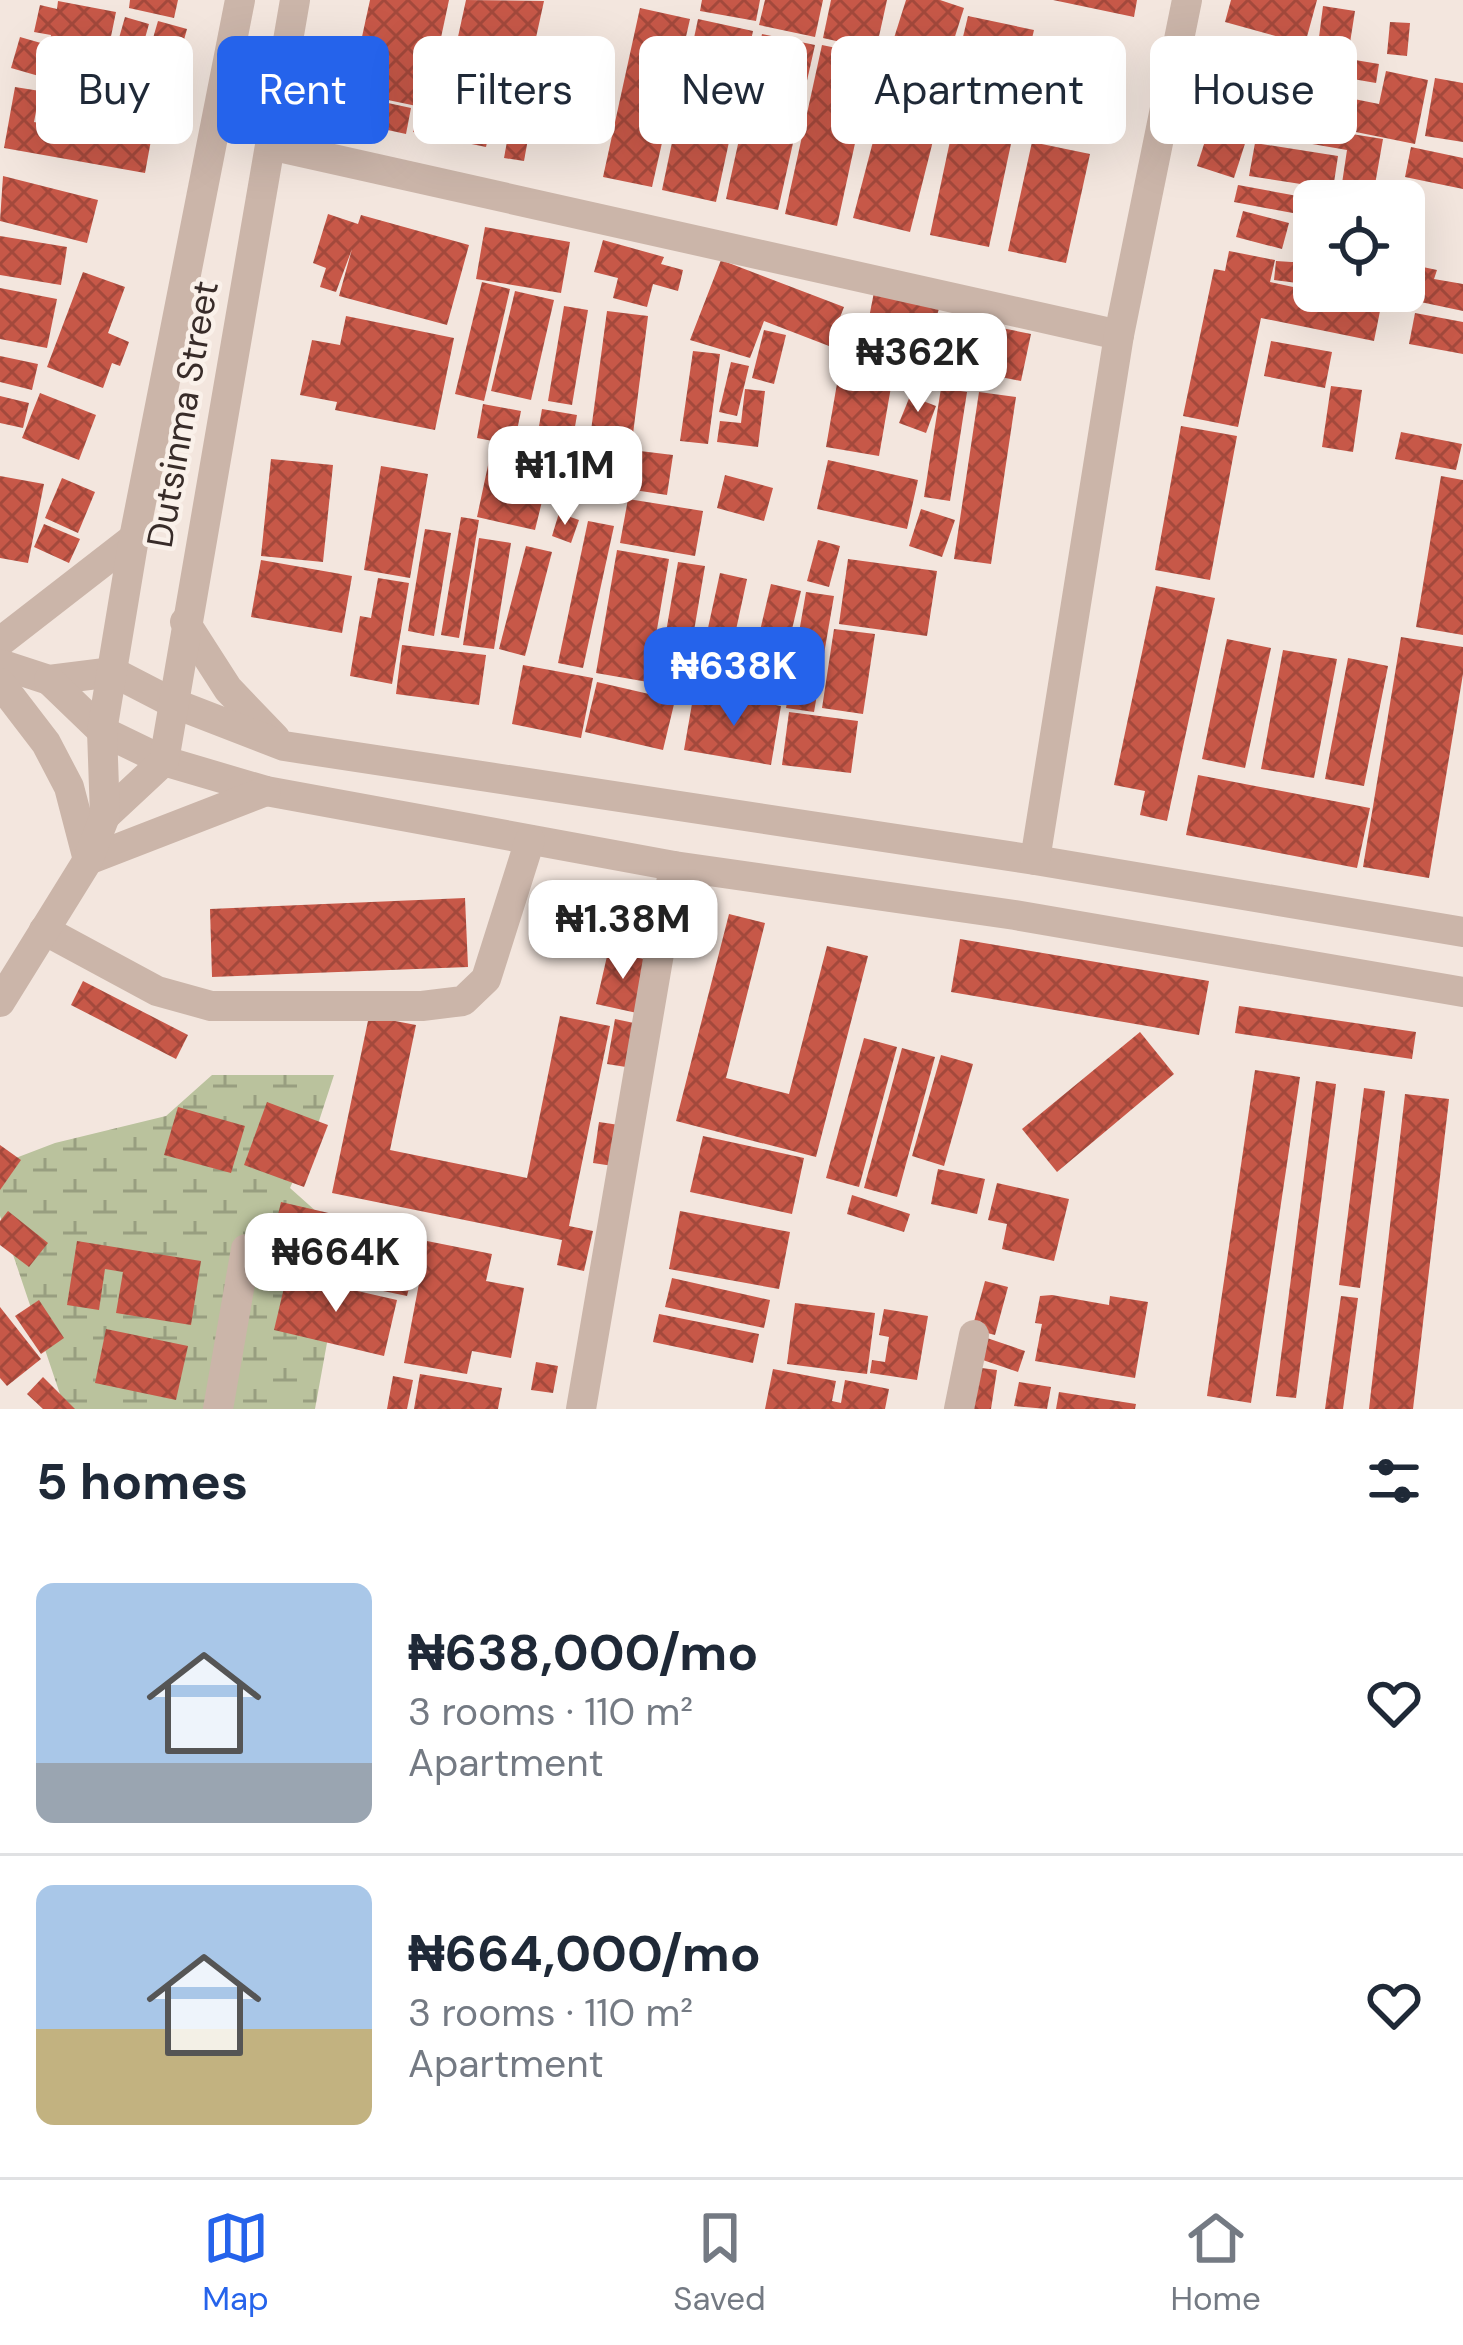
<!DOCTYPE html>
<meta charset="utf-8">
<style>
body{margin:0;font-family:"DM Sans",sans-serif;background:#f6f6f7;color:#1f2937;height:100vh;display:flex;flex-direction:column;font-size:45px;white-space:nowrap}
*{box-sizing:border-box;margin:0}
p{font-size:39px;color:#747a83}
.icon{flex:none;width:66px;height:66px;fill:none;stroke:currentColor;stroke-width:2;stroke-linecap:round;stroke-linejoin:round}
.map{position:relative;height:1409px;overflow:hidden}
.drawer{display:flex;flex-direction:column;background:#fff;flex:1}
.drawer>*{flex:none}
.banner{position:absolute;left:36px;top:36px;width:1392px;height:108px;display:flex;gap:24px}
.controls{position:absolute;left:1293px;top:180px;display:grid;gap:24px}
.controls a{display:grid;place-items:center;width:132px;height:132px;border-radius:18px;background:#fff;box-shadow:0 12px 48px #0002;font-size:60px}
.price{position:absolute;translate:-50% -102px;padding:0 27px;border-radius:24px;background:#fff;color:#222;font-size:39px;line-height:78px;filter:drop-shadow(0 3px 6px #0008)}
.price::after{content:'';position:absolute;left:50%;top:72px;width:36px;height:27px;margin-left:-18px;background:inherit;clip-path:polygon(0 0,100% 0,50% 100%)}
.price.selected{background:#2563eb;color:#fff}
ul{padding:0;list-style:none}
li{display:flex;align-items:center;gap:36px;height:300px;padding:0 36px}
li+li{border-top:3px solid #e0e1e3}
li span{display:grid;place-items:center;flex:none;width:336px;height:240px;border-radius:18px;color:#555}
li>.icon{margin-inline-start:auto}
span .icon{width:144px;height:144px;fill:#fffc;stroke-width:1}
li b{font-size:51px}
h2{display:flex;justify-content:space-between;align-items:center;height:144px;padding:0 36px;font-size:51px}
.chip{padding:0 42px;border-radius:18px;background:#fff;box-shadow:0 12px 48px #0002;font-size:42px;line-height:108px}
.chip.selected{background:#2563eb;color:#fff}
.tab-bar{display:flex;justify-content:space-around;align-items:center;height:168px;border-top:3px solid #e0e1e3;background:#fff;font-size:33px;color:#747a83}
.tab-bar a{display:grid;justify-items:center;gap:6px}
.tab-bar .selected{color:#2563eb}
.map>svg:first-child{display:block}
.wetland{fill:url(#wetland-marsh)}
.building{fill:url(#building-cross-hatch)}
.lines{fill:none;stroke-linecap:round;stroke-linejoin:round}
.minor{stroke:#cbb5a9;stroke-width:30}
.labels{text-anchor:middle;stroke-width:9;stroke-linejoin:round;paint-order:stroke}
.street-label{font-size:36px;fill:#382c29;stroke:#faf1ea}
</style>
<div class="map">
<svg width="1463" height="1409" viewBox="0 0 1463 1409">
<defs>
<pattern id="wetland-marsh" width="20" height="14" patternUnits="userSpaceOnUse" patternTransform="scale(3)"><rect width="20" height="14" fill="#bac29d"/><path d="M1 5h8M5 5V1M11 12h8M15 12V8" fill="none" stroke="#989e80"/></pattern>
<pattern id="building-cross-hatch" width="8" height="8" patternUnits="userSpaceOnUse" patternTransform="scale(3)"><rect width="8" height="8" fill="#c75848"/><path d="M0 0l8 8M0 8l8-8" fill="none" stroke="#a3493c"/></pattern>
</defs>
<rect width="100%" height="100%" fill="#f3e6de"/>
<path class="wetland" d="M 212,1075 L 334,1075 L 318,1124 L 290,1188 L 346,1238 L 315,1409 L 65,1409 L 0,1216 L 0,1164 L 55,1143 L 166,1116 Z"/>
<g class="building">
<path d="M 130,0 L 178,0 L 174,18 L 129,8 Z"/>
<path d="M 370,0 L 449,0 L 426,108 L 350,92 Z"/>
<path d="M 466,0 L 544,1 L 516,129 L 491,124 L 486,147 L 413,132 L 418,110 L 441,115 Z"/>
<path d="M 702,0 L 760,0 L 756,21 L 700,11 Z"/>
<path d="M 765,0 L 823,0 L 815,37 L 759,25 Z"/>
<path d="M 831,0 L 887,0 L 876,50 L 823,38 Z"/>
<path d="M 906,0 L 940,0 L 964,8 L 931,112 L 876,95 Z"/>
<path d="M 1053,0 L 1137,0 L 1134,17 Z"/>
<path d="M 1231,0 L 1317,0 L 1305,44 L 1225,22 Z"/>
<path d="M 58,1 L 116,12 L 108,51 L 50,40 L 51,35 L 34,32 L 40,5 L 57,9 Z"/>
<path d="M 1323,6 L 1355,11 L 1349,49 L 1318,45 Z"/>
<path d="M 640,8 L 690,19 L 652,187 L 603,177 Z"/>
<path d="M 968,16 L 1034,30 L 1011,127 L 945,112 Z"/>
<path d="M 125,17 L 149,24 L 130,91 L 106,84 Z"/>
<path d="M 698,19 L 753,31 L 716,202 L 662,190 Z"/>
<path d="M 158,21 L 187,29 L 167,101 L 137,93 Z"/>
<path d="M 1390,22 L 1410,23 L 1407,56 L 1387,54 Z"/>
<path d="M 762,34 L 815,45 L 778,210 L 726,199 Z"/>
<path d="M 20,37 L 107,62 L 98,93 L 11,68 Z"/>
<path d="M 1223,38 L 1379,64 L 1376,83 L 1220,56 Z"/>
<path d="M 1050,41 L 1108,53 L 1089,143 L 1031,132 Z"/>
<path d="M 822,45 L 874,56 L 837,226 L 785,214 Z"/>
<path d="M 1386,71 L 1428,80 L 1415,144 L 1272,115 L 1279,84 L 1379,104 Z"/>
<path d="M 1435,78 L 1463,83 L 1463,142 L 1425,136 Z"/>
<path d="M 1221,81 L 1266,95 L 1259,118 L 1214,104 Z"/>
<path d="M 15,87 L 40,91 L 34,122 L 104,135 L 110,105 L 156,113 L 145,173 L 4,148 Z"/>
<path d="M 342,93 L 411,108 L 406,134 L 337,119 Z"/>
<path d="M 881,111 L 937,125 L 910,232 L 853,218 Z"/>
<path d="M 1213,116 L 1250,128 L 1234,178 L 1197,166 Z"/>
<path d="M 1257,119 L 1383,139 L 1373,196 L 1341,190 L 1347,150 L 1254,134 Z"/>
<path d="M 953,127 L 1012,139 L 989,247 L 930,235 Z"/>
<path d="M 508,136 L 528,139 L 524,161 L 504,158 Z"/>
<path d="M 1032,142 L 1090,154 L 1066,263 L 1008,251 Z"/>
<path d="M 1255,143 L 1338,156 L 1333,189 L 1249,176 Z"/>
<path d="M 1411,147 L 1463,158 L 1463,189 L 1405,177 Z"/>
<path d="M 3,176 L 98,200 L 87,243 L 0,221 Z"/>
<path d="M 1238,185 L 1314,199 L 1314,217 L 1234,202 Z"/>
<path d="M 1243,211 L 1289,223 L 1282,249 L 1236,237 Z"/>
<path d="M 328,214 L 358,224 L 361,215 L 469,245 L 447,325 L 339,296 L 352,249 L 336,292 L 320,287 L 326,268 L 313,263 Z"/>
<path d="M 485,227 L 570,242 L 561,293 L 476,279 Z"/>
<path d="M 0,236 L 67,247 L 61,285 L 0,275 Z"/>
<path d="M 603,240 L 664,257 L 661,264 L 683,270 L 678,291 L 653,284 L 647,307 L 613,298 L 618,278 L 594,272 Z"/>
<path d="M 1229,251 L 1275,260 L 1270,282 L 1381,306 L 1374,341 L 1261,318 L 1238,427 L 1183,416 L 1214,269 L 1225,271 Z"/>
<path d="M 721,260 L 844,307 L 829,346 L 764,321 L 750,358 L 690,340 Z"/>
<path d="M 1276,261 L 1307,263 L 1305,284 L 1274,280 Z"/>
<path d="M 1404,263 L 1437,270 L 1434,279 L 1463,284 L 1463,311 L 1378,293 L 1404,291 Z"/>
<path d="M 83,272 L 125,287 L 108,333 L 129,342 L 120,366 L 112,363 L 103,388 L 47,367 Z"/>
<path d="M 482,282 L 510,289 L 484,401 L 455,394 Z"/>
<path d="M 0,288 L 57,299 L 47,348 L 0,339 Z"/>
<path d="M 515,291 L 554,300 L 531,400 L 491,391 Z"/>
<path d="M 874,292 L 940,306 L 937,315 L 1031,334 L 1021,381 L 863,349 Z"/>
<path d="M 564,306 L 588,310 L 572,405 L 548,401 Z"/>
<path d="M 607,311 L 648,316 L 628,473 L 586,468 Z"/>
<path d="M 1415,313 L 1463,322 L 1463,354 L 1409,344 Z"/>
<path d="M 346,316 L 454,338 L 435,430 L 335,410 L 337,402 L 300,395 L 312,340 L 340,345 Z"/>
<path d="M 764,330 L 786,335 L 774,384 L 752,378 Z"/>
<path d="M 1271,341 L 1332,352 L 1325,388 L 1264,376 Z"/>
<path d="M 693,351 L 720,354 L 708,444 L 680,441 Z"/>
<path d="M 0,356 L 38,364 L 32,390 L 0,382 Z"/>
<path d="M 731,362 L 749,366 L 737,416 L 719,412 Z"/>
<path d="M 838,378 L 891,387 L 879,456 L 826,447 Z"/>
<path d="M 1331,386 L 1362,390 L 1353,452 L 1322,447 Z"/>
<path d="M 941,388 L 967,392 L 950,501 L 924,497 Z"/>
<path d="M 745,389 L 765,391 L 758,447 L 717,442 L 720,421 L 741,423 Z"/>
<path d="M 979,392 L 1016,397 L 991,564 L 954,559 Z"/>
<path d="M 40,393 L 96,415 L 79,460 L 22,438 Z"/>
<path d="M 0,396 L 29,403 L 23,428 L 0,423 Z"/>
<path d="M 910,396 L 936,406 L 926,433 L 899,423 Z"/>
<path d="M 483,404 L 521,411 L 514,445 L 477,438 Z"/>
<path d="M 542,409 L 577,415 L 569,461 L 534,455 Z"/>
<path d="M 1181,426 L 1237,436 L 1210,580 L 1155,570 Z"/>
<path d="M 1401,432 L 1462,444 L 1456,470 L 1395,459 Z"/>
<path d="M 640,451 L 673,455 L 667,495 L 634,490 Z"/>
<path d="M 490,456 L 522,464 L 520,479 L 546,485 L 535,530 L 477,517 Z"/>
<path d="M 271,459 L 333,465 L 323,562 L 261,556 Z"/>
<path d="M 828,460 L 918,480 L 907,529 L 817,509 Z"/>
<path d="M 381,466 L 428,474 L 410,578 L 364,570 Z"/>
<path d="M 725,475 L 773,488 L 764,521 L 717,508 Z"/>
<path d="M 0,476 L 44,484 L 28,563 L 0,558 Z"/>
<path d="M 1441,476 L 1463,480 L 1463,635 L 1416,627 Z"/>
<path d="M 62,478 L 95,492 L 78,533 L 45,518 Z"/>
<path d="M 628,499 L 703,511 L 695,556 L 620,543 Z"/>
<path d="M 921,509 L 955,520 L 942,557 L 909,546 Z"/>
<path d="M 559,513 L 579,520 L 571,543 L 552,536 Z"/>
<path d="M 461,517 L 479,520 L 459,638 L 441,635 Z"/>
<path d="M 588,521 L 614,526 L 583,668 L 558,663 Z"/>
<path d="M 44,524 L 80,539 L 69,563 L 34,547 Z"/>
<path d="M 425,529 L 451,533 L 434,636 L 408,631 Z"/>
<path d="M 479,538 L 511,543 L 494,649 L 463,645 Z"/>
<path d="M 818,540 L 840,546 L 829,587 L 807,581 Z"/>
<path d="M 526,546 L 552,552 L 525,656 L 499,649 Z"/>
<path d="M 617,550 L 669,559 L 648,682 L 596,673 Z"/>
<path d="M 848,559 L 937,571 L 927,636 L 839,624 Z"/>
<path d="M 261,560 L 352,576 L 342,633 L 251,617 Z"/>
<path d="M 678,562 L 705,566 L 685,684 L 658,679 Z"/>
<path d="M 720,573 L 747,579 L 723,690 L 696,683 Z"/>
<path d="M 378,578 L 409,583 L 392,684 L 350,676 L 360,616 L 371,618 Z"/>
<path d="M 771,584 L 801,591 L 777,693 L 747,686 Z"/>
<path d="M 1156,586 L 1215,598 L 1167,821 L 1140,815 L 1145,791 L 1114,785 Z"/>
<path d="M 806,592 L 834,596 L 814,712 L 786,708 Z"/>
<path d="M 834,629 L 875,634 L 863,714 L 822,708 Z"/>
<path d="M 1401,637 L 1463,647 L 1463,674 L 1429,878 L 1363,867 Z"/>
<path d="M 1227,639 L 1271,648 L 1245,768 L 1202,759 Z"/>
<path d="M 402,645 L 486,655 L 479,705 L 396,694 Z"/>
<path d="M 1283,650 L 1337,659 L 1314,778 L 1261,769 Z"/>
<path d="M 1348,658 L 1388,666 L 1364,786 L 1325,779 Z"/>
<path d="M 523,665 L 593,678 L 581,738 L 512,724 Z"/>
<path d="M 597,682 L 675,700 L 663,750 L 585,732 Z"/>
<path d="M 722,696 L 781,706 L 771,765 L 684,750 L 693,698 L 721,703 Z"/>
<path d="M 789,712 L 858,721 L 851,773 L 782,765 Z"/>
<path d="M 1198,775 L 1370,808 L 1357,868 L 1186,835 Z"/>
<path d="M 465,898 L 468,967 L 212,977 L 210,909 Z"/>
<path d="M 598,900 L 637,910 L 631,935 L 591,926 Z"/>
<path d="M 729,914 L 765,923 L 726,1078 L 789,1094 L 827,946 L 868,956 L 816,1157 L 676,1121 Z"/>
<path d="M 960,939 L 1209,981 L 1199,1035 L 951,992 Z"/>
<path d="M 608,952 L 649,960 L 637,1013 L 596,1004 Z"/>
<path d="M 83,981 L 188,1035 L 176,1059 L 71,1005 Z"/>
<path d="M 1239,1006 L 1416,1032 L 1412,1059 L 1235,1033 Z"/>
<path d="M 369,1016 L 416,1025 L 390,1150 L 527,1178 L 560,1016 L 610,1026 L 569,1226 L 593,1231 L 584,1271 L 557,1265 L 562,1240 L 332,1193 Z"/>
<path d="M 615,1019 L 634,1023 L 626,1067 L 607,1064 Z"/>
<path d="M 1140,1032 L 1174,1074 L 1057,1172 L 1022,1129 Z"/>
<path d="M 864,1038 L 897,1047 L 859,1187 L 826,1178 Z"/>
<path d="M 902,1048 L 935,1057 L 897,1197 L 864,1188 Z"/>
<path d="M 941,1055 L 973,1064 L 944,1166 L 912,1156 Z"/>
<path d="M 1255,1070 L 1300,1077 L 1251,1403 L 1207,1396 Z"/>
<path d="M 1316,1081 L 1336,1084 L 1296,1398 L 1276,1396 Z"/>
<path d="M 1364,1088 L 1385,1091 L 1360,1288 L 1339,1285 Z"/>
<path d="M 1405,1094 L 1449,1099 L 1413,1409 L 1369,1409 Z"/>
<path d="M 267,1102 L 328,1125 L 304,1187 L 244,1165 Z"/>
<path d="M 178,1107 L 245,1126 L 231,1173 L 164,1155 Z"/>
<path d="M 599,1122 L 619,1125 L 613,1166 L 593,1163 Z"/>
<path d="M 703,1136 L 804,1158 L 792,1214 L 690,1192 Z"/>
<path d="M 0,1145 L 21,1160 L 0,1190 Z"/>
<path d="M 938,1169 L 985,1179 L 977,1214 L 931,1204 Z"/>
<path d="M 997,1183 L 1069,1199 L 1054,1261 L 1002,1249 L 1007,1224 L 988,1220 Z"/>
<path d="M 852,1195 L 910,1214 L 904,1232 L 847,1214 Z"/>
<path d="M 281,1202 L 359,1220 L 347,1272 L 269,1254 Z"/>
<path d="M 8,1211 L 48,1243 L 29,1267 L 0,1245 L 0,1221 Z"/>
<path d="M 680,1211 L 790,1232 L 779,1289 L 669,1269 Z"/>
<path d="M 398,1224 L 424,1231 L 407,1296 L 383,1291 L 385,1283 L 357,1276 L 370,1225 L 396,1232 Z"/>
<path d="M 77,1241 L 201,1261 L 191,1325 L 116,1313 L 123,1272 L 105,1269 L 99,1310 L 67,1305 Z"/>
<path d="M 427,1241 L 492,1254 L 486,1281 L 524,1288 L 511,1358 L 472,1351 L 467,1374 L 404,1363 Z"/>
<path d="M 287,1275 L 397,1300 L 384,1356 L 274,1330 Z"/>
<path d="M 672,1278 L 770,1300 L 764,1328 L 665,1307 Z"/>
<path d="M 985,1281 L 1008,1287 L 995,1335 L 972,1329 Z"/>
<path d="M 1052,1295 L 1109,1305 L 1110,1296 L 1148,1302 L 1135,1378 L 1035,1361 L 1042,1324 L 1035,1323 L 1040,1296 Z"/>
<path d="M 1341,1296 L 1358,1298 L 1343,1409 L 1325,1409 Z"/>
<path d="M 39,1300 L 64,1338 L 41,1354 L 15,1316 Z"/>
<path d="M 795,1303 L 875,1313 L 867,1374 L 787,1364 Z"/>
<path d="M 0,1307 L 41,1359 L 7,1386 L 0,1378 Z"/>
<path d="M 884,1309 L 928,1316 L 917,1380 L 870,1373 L 872,1360 L 885,1362 L 889,1337 L 879,1335 Z"/>
<path d="M 659,1314 L 759,1334 L 753,1363 L 653,1342 Z"/>
<path d="M 106,1329 L 188,1346 L 176,1400 L 95,1383 Z"/>
<path d="M 984,1337 L 1025,1351 L 1018,1372 L 977,1358 Z"/>
<path d="M 536,1362 L 558,1366 L 553,1393 L 531,1390 Z"/>
<path d="M 974,1367 L 997,1370 L 991,1409 L 969,1409 Z"/>
<path d="M 773,1369 L 836,1381 L 832,1401 L 841,1403 L 845,1380 L 889,1389 L 885,1409 L 765,1409 Z"/>
<path d="M 420,1374 L 502,1388 L 498,1409 L 414,1409 Z"/>
<path d="M 393,1376 L 413,1380 L 407,1409 L 387,1409 Z"/>
<path d="M 43,1377 L 75,1409 L 43,1409 L 27,1394 Z"/>
<path d="M 1019,1382 L 1051,1387 L 1047,1409 L 1014,1406 Z"/>
<path d="M 1059,1392 L 1136,1404 L 1135,1409 L 1056,1409 Z"/>
</g>
<g class="lines">
<g class="minor">
<path d="M 270,145 L 1119,335"/>
<path d="M 185,622 L 228,689 L 275,738"/>
<path d="M 0,642 L 134,538"/>
<path d="M 0,664 L 49,680 L 113,672 L 173,703 L 284,746 L 1035,860 L 1463,932"/>
<path d="M 49,680 L 102,731 L 164,761 L 266,791 L 674,866 L 1015,915 L 1463,992"/>
<path d="M 0,683 L 46,743 L 69,787 L 88,860 L 266,791"/>
<path d="M 105,816 L 164,761 L 295,0"/>
<path d="M 1035,860 L 1119,335 L 1187,0"/>
<path d="M 44,930 L 157,991 L 211,1006 L 422,1006 L 463,1001 L 486,979 L 530,840"/>
<path d="M 0,1002 L 88,860 L 105,816 L 102,731 L 134,538 L 240,0"/>
<path d="M 218,1409 L 246,1249"/>
<path d="M 581,1409 L 674,866"/>
<path d="M 959,1409 L 974,1335"/>
</g>
</g>
<g class="labels">
<g class="street-label">
<text transform="translate(182 414) rotate(-80)" y="13">Dutsinma Street</text>
</g>
</g>
</svg>
<div class="controls">
<a><svg class="icon" aria-label="locate" viewBox="0 0 24 24"><circle cx="12" cy="12" r="6"/><path d="M12 2v4M12 18v4M2 12h4M18 12h4"/></svg></a>
</div>
<b class="price" style="left:918px;top:415px">₦362K</b>
<b class="price" style="left:565px;top:528px">₦1.1M</b>
<b class="price selected" style="left:734px;top:729px">₦638K</b>
<b class="price" style="left:623px;top:982px">₦1.38M</b>
<b class="price" style="left:336px;top:1315px">₦664K</b>
<div class="banner">
<a class="chip">Buy</a>
<a class="chip selected">Rent</a>
<a class="chip">Filters</a>
<a class="chip">New</a>
<a class="chip">Apartment</a>
<a class="chip">House</a>
</div>
</div>
<section class="drawer">
<h2>5 homes<svg class="icon" aria-label="filters" viewBox="0 0 24 24"><path d="M4 7h16M4 17h16"/><circle cx="9" cy="7" r="2"/><circle cx="15" cy="17" r="2"/></svg></h2>
<ul>
<li><span style="background:linear-gradient(#a9c7e8 75%,#9aa5b1 0)"><svg class="icon" aria-label="home" viewBox="0 0 24 24"><path d="M3 11l9-7 9 7M6 9v11h12V9"/></svg></span><div><b>₦638,000/mo</b><p>3 rooms · 110 m²</p><p>Apartment</p></div><svg class="icon" aria-label="heart" viewBox="0 0 24 24"><path d="M12 20l-8-8c-3-5 5-10 8-4 3-6 11-1 8 4z"/></svg></li>
<li><span style="background:linear-gradient(#a9c7e8 60%,#c2b280 0)"><svg class="icon" aria-label="home" viewBox="0 0 24 24"><path d="M3 11l9-7 9 7M6 9v11h12V9"/></svg></span><div><b>₦664,000/mo</b><p>3 rooms · 110 m²</p><p>Apartment</p></div><svg class="icon" aria-label="heart" viewBox="0 0 24 24"><path d="M12 20l-8-8c-3-5 5-10 8-4 3-6 11-1 8 4z"/></svg></li>
</ul>
</section>
<nav class="tab-bar">
<a class="selected"><svg class="icon" aria-label="map" viewBox="0 0 24 24"><path d="M3 6l6-2 6 2 6-2v14l-6 2-6-2-6 2zM9 4v14M15 6v14"/></svg>Map</a>
<a><svg class="icon" aria-label="saved" viewBox="0 0 24 24"><path d="M7 4h10v16l-5-4-5 4z"/></svg>Saved</a>
<a><svg class="icon" aria-label="home" viewBox="0 0 24 24"><path d="M3 11l9-7 9 7M6 9v11h12V9"/></svg>Home</a>
</nav>
